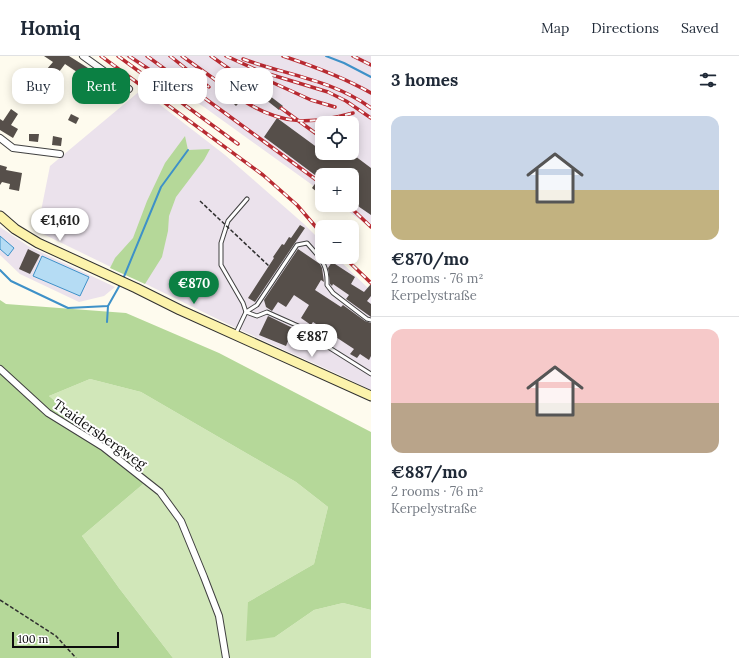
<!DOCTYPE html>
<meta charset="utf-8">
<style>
body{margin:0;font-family:Lora,serif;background:#f2f2f3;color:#1f2937;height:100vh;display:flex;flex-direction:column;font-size:15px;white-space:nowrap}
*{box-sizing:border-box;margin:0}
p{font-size:13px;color:#747a83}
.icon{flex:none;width:22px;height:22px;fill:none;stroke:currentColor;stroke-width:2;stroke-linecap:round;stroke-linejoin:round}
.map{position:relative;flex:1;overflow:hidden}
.drawer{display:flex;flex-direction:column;background:#fff;width:368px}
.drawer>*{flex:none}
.top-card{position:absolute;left:12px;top:12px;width:299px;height:36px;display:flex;gap:8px}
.tools{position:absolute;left:315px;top:60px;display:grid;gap:8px}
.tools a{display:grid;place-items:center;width:44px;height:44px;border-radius:8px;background:#fff;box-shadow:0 2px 10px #0003;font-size:20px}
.scale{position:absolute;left:12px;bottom:10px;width:107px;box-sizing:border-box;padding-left:4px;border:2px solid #0d0d0d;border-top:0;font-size:11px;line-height:14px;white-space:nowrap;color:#0d0d0d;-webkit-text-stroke:3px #fff;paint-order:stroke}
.price{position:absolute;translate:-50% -34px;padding:0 9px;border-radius:14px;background:#fff;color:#222;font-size:13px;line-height:26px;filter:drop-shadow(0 1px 2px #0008)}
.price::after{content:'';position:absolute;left:50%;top:24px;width:12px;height:9px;margin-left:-6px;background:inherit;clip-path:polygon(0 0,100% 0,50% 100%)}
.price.selected{background:#0b8043;color:#fff}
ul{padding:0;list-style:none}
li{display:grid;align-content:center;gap:8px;height:212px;padding:0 20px}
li+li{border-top:1px solid #e0e1e3}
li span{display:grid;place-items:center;height:124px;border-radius:12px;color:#555}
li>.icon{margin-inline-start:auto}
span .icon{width:72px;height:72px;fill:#fffc;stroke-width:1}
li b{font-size:17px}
h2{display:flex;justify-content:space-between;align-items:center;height:48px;padding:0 20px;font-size:17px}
.chip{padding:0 14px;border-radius:12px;background:#fff;box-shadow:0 2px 10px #0003;font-size:14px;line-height:36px}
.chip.selected{background:#0b8043;color:#fff}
header{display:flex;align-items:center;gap:24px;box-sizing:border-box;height:56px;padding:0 20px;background:#fff;border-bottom:1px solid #e0e1e3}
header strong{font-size:19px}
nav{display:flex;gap:22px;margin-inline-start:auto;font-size:14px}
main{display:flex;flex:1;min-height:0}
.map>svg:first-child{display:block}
.industrial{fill:#ebe2ec;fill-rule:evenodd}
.green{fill:#d1e7b9}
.forest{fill:#b5d899}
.water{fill:#b5dcf4;stroke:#3e91c8}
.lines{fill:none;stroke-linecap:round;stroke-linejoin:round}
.stream{stroke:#3e91c8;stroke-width:2}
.building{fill:#564f4a}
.service-casing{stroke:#404040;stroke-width:5}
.minor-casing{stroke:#404040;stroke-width:8}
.secondary-casing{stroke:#2f2f2f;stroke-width:11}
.path{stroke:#2f2f2f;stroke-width:1.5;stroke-dasharray:4 2;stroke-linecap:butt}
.service{stroke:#fff;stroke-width:3}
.minor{stroke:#fff;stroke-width:6}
.secondary{stroke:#fcf3ac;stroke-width:9}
.rail-casing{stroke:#b82a31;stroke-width:3.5}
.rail{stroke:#fff;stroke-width:2;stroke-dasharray:6;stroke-linecap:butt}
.path-bridge{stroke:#2f2f2f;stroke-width:1.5;stroke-dasharray:4 2;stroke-linecap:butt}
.labels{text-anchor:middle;stroke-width:4;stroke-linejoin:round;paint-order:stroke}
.street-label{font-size:14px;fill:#0d0d0d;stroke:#fff}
</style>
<header>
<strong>Homiq</strong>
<nav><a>Map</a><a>Directions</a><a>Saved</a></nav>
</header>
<main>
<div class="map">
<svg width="371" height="602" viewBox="0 0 371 602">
<rect width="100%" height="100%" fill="#fefbee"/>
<g class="industrial">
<path d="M 124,0 L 371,0 L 371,172 L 340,149 L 352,149 L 352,119 L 322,119 L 322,136 L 204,51 ZM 322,67 L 352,67 L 352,97 L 322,97 Z"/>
<path d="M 141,34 L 225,99 L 304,168 L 322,186 L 322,201 L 336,201 L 371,235 L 371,334 L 342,320 L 236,272 L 37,175 L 50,110 Z"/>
<path d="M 0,171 L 28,190 L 115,231 L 104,240 L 79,246 L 20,218 L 0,199 Z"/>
</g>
<path class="green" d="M 90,323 L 141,336 L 296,426 L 328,451 L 314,508 L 248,546 L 275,581 L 314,554 L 343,547 L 371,554 L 371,602 L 173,602 L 119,532 L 82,480 L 149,423 L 49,340 Z"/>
<g class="forest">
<path d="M 185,80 L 188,94 L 210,93 L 204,104 L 176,141 L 169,160 L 168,175 L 162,201 L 145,228 L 110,212 L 115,202 L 133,182 L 147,145 L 165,107 Z"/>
<path d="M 0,244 L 6,248 L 126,257 L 219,297 L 371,376 L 371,554 L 343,547 L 314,554 L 275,581 L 246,585 L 248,546 L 314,508 L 328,451 L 296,426 L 141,336 L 90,323 L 49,340 L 149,423 L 82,480 L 119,532 L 173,602 L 0,602 Z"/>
</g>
<g class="water">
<path d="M 0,180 L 14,192 L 8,200 L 0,193 Z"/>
<path d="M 42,200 L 89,221 L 80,240 L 33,220 Z"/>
</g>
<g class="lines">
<g class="stream">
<path d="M 326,0 L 344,7 L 371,21"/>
<path d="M 0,214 L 11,225 L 68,252 L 108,250 L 121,227"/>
<path d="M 123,223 L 161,131 L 188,94"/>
<path d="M 107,266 L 108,250"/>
</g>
</g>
<g class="building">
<path d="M 44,0 L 69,0 L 88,12 L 83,20 L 65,8 L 56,20 L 47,13 L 53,6 Z"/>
<path d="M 244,20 L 283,50 L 279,54 L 252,33 L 236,50 L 230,44 L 232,41 L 228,38 L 241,25 Z"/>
<path d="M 103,25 L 111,29 L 104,41 L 96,36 Z"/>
<path d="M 11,53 L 18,58 L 11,69 L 18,73 L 13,82 L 0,74 L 0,63 L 3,65 Z"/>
<path d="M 71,58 L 79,62 L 76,68 L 68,64 Z"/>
<path d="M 277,62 L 322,95 L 322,97 L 351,97 L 371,112 L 371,159 L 352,146 L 352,119 L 322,119 L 322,140 L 312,132 L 319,122 L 264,81 Z"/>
<path d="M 29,78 L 39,78 L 38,86 L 29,85 Z"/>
<path d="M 53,80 L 62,82 L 61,90 L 52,89 Z"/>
<path d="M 0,109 L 7,111 L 6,114 L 22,117 L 19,135 L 9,133 L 10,128 L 2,126 L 0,129 Z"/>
<path d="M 300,169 L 305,172 L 255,246 L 248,242 L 274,202 L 273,201 L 282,188 L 284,189 L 289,181 L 291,182 Z"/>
<path d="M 28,193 L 40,199 L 30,218 L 19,213 Z"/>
<path d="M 298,193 L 320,208 L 322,212 L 324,226 L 321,224 L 315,234 L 341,251 L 343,249 L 365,265 L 371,267 L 371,300 L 369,304 L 360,298 L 357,302 L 350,298 L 354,293 L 313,266 L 311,269 L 301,262 L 309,249 L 294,239 L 286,251 L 278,246 L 272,255 L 266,251 L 264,244 Z"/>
<path d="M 332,206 L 355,221 L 351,228 L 364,236 L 371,228 L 371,240 L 367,245 L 371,248 L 371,261 L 346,243 L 349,239 L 333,228 L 332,230 L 330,228 L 328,212 Z"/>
<path d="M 268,260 L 299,275 L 296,282 L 290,280 L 286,290 L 259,279 Z"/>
</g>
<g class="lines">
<g class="service-casing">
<g id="service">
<path d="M 371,264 L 367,263 L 333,237 L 327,229 C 328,208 320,202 307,187 L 297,189 L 257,249 L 246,256 L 257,260 L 267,256 L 305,273 L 309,279 L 371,318"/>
<path d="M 236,277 L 246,256 L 243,247 L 221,209 L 221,187 L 228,165 L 247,143"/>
</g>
</g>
<g class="minor-casing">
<g id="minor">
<path d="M 83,0 L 129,33"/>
<path d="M 0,82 L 13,92 L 60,98"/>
<path d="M 0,313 L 48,357 L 103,391 L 160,436 L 181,465 L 204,521 L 219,560 L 226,602"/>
</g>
</g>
<g class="secondary-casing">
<path id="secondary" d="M 0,160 L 15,173 L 38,187 L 136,232 L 180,254 L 371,340"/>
</g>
<path class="path" d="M 0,544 L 56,580 L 76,602"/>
<use href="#service" class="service"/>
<use href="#minor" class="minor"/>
<use href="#secondary" class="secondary"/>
<g class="rail-casing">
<g id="rail">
<path d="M 101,0 L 263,119 L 297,149 L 322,178"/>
<path d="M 118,0 L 238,88"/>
<path d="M 129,0 L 156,18"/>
<path d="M 147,0 L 322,128"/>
<path d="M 170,0 L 209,31"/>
<path d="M 182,0 L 231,35"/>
<path d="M 211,0 L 242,22"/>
<path d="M 226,0 L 259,15 L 328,36 L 346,45 L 371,62"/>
<path d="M 283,0 C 313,10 343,21 371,37"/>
<path d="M 353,0 L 371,9"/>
<path d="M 243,3 C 286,19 333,24 371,52"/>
<path d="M 256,19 L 311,44 L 335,51"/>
<path d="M 242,44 C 282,69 309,69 353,57"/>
<path d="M 281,52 L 322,82"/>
<path d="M 348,149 L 371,171"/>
<path d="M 344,201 L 371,227"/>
</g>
</g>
<use href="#rail" class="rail"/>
<path class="path-bridge" d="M 200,145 L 269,210"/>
</g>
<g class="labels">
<g class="street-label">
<text transform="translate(100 378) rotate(35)" y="5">Traidersbergweg</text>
</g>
</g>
</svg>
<div class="tools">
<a><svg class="icon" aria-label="locate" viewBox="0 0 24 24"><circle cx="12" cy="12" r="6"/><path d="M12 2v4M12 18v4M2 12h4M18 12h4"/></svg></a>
<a>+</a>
<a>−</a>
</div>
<div class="scale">100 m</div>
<b class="price" style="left:60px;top:186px">€1,610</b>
<b class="price selected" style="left:194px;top:249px">€870</b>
<b class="price" style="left:312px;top:302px">€887</b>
<div class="top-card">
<a class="chip">Buy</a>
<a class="chip selected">Rent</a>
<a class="chip">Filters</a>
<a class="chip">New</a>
</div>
</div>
<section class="drawer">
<h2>3 homes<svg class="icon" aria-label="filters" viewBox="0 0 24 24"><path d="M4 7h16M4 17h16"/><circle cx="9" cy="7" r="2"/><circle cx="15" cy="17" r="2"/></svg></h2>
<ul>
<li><span style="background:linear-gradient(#c9d6e8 60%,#c2b280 0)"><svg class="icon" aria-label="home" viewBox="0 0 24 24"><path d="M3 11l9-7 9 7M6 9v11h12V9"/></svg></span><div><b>€870/mo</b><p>2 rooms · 76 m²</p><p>Kerpelystraße</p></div></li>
<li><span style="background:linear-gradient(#f6c9c9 60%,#b9a48a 0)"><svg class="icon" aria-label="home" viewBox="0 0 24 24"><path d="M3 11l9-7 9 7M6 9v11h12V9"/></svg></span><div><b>€887/mo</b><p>2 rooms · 76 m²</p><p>Kerpelystraße</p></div></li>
</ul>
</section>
</main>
